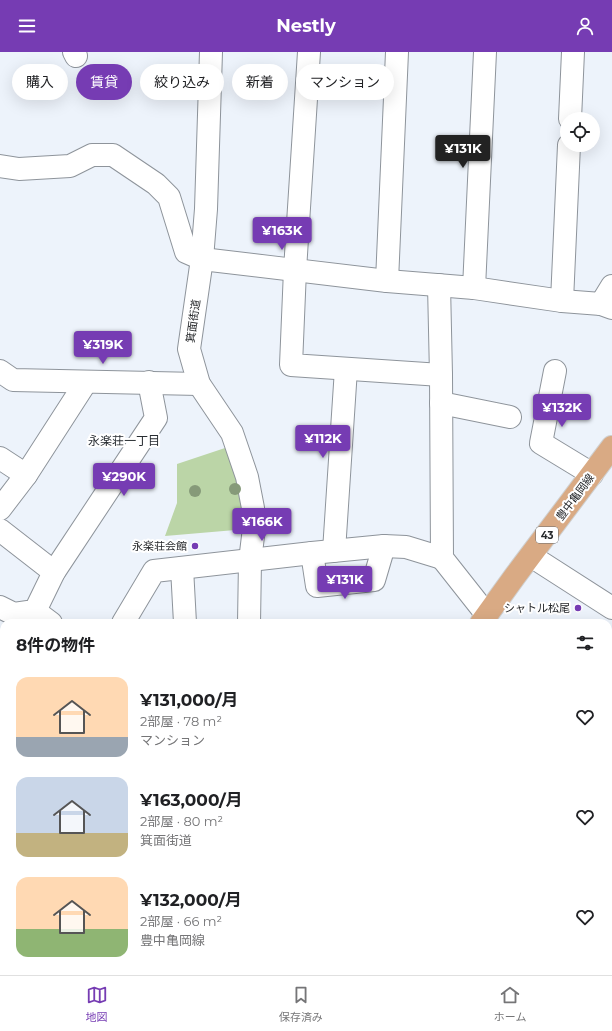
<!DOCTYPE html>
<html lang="ja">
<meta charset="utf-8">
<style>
body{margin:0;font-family:Montserrat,"Noto Sans JP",sans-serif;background:#f2f2f2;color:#202124;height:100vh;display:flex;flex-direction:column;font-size:15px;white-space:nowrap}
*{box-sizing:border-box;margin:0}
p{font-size:13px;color:#757577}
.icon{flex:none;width:22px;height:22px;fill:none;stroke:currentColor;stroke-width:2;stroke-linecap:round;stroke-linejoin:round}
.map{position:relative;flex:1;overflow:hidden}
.drawer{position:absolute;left:0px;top:567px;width:612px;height:356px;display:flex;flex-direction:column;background:#fff;border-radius:12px 12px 0 0;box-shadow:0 4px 16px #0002}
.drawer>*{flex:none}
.banner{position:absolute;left:12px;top:12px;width:400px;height:36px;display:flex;gap:8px}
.fabs{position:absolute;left:560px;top:60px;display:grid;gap:8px}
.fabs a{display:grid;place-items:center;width:40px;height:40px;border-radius:50%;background:#fff;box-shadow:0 4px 16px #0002;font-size:20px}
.price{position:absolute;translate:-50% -34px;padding:0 9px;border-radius:4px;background:#763cb3;color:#fff;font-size:13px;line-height:26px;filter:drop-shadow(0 1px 2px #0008)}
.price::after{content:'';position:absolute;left:50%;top:24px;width:12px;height:9px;margin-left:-6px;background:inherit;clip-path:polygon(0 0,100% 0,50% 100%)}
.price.active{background:#222;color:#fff}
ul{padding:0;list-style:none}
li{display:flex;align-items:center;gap:12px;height:100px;padding:0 16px}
li span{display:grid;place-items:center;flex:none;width:112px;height:80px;border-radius:12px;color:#555}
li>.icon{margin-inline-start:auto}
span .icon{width:48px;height:48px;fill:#fffc;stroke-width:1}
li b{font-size:17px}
h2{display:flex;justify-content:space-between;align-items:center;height:48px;padding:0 16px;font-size:17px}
.chip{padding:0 14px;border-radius:18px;background:#fff;box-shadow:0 4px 16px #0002;font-size:14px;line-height:36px}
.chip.active{background:#763cb3;color:#fff}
header{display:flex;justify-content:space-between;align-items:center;height:52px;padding:0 16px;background:#763cb3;color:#fff;font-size:18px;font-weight:700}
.dock{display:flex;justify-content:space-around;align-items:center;height:56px;border-top:1px solid #e0e0e0;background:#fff;font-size:11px;color:#757577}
.dock a{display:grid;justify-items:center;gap:2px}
.dock .active{color:#763cb3}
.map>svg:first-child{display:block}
.green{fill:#bbd5a7}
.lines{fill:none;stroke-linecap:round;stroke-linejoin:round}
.minor-casing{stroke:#8e949b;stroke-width:24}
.major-casing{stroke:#cfd0d0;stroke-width:24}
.path{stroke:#a0a5ab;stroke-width:2.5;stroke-dasharray:2 3;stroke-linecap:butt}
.minor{stroke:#fff;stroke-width:22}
.major{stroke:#d9aa84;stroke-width:22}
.tree{fill:#869a79}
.poi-dot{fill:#763cb3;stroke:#fff;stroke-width:1.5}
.labels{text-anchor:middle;stroke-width:4;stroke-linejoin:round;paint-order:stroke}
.shield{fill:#fff;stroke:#67686b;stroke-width:1}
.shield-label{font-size:10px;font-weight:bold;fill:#26282b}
.street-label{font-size:11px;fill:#26282b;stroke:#fff}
.poi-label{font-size:11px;fill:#26282b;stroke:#fff;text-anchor:end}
.neighbourhood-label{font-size:12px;fill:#282d32;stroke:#fff}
</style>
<header><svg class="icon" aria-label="menu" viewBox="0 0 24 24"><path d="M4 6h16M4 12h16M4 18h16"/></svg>Nestly<svg class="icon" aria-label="person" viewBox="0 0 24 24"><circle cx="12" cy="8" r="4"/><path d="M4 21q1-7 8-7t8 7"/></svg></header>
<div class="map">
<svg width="612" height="923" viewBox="0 0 612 923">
<rect width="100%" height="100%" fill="#edf3fb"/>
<path class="green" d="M 228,395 L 241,431 L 247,477 L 165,484 L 177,451 L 177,412 Z"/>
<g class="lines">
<g class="minor-casing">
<g id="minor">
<path d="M 74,0 L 76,4"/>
<path d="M 211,0 L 206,157 L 202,207 L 189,297 L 199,332 L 232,381 L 247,425 L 253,456 L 254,476 L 250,509 L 249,571"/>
<path d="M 309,0 L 295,218 L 291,313 L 441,323"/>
<path d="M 570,67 L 573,0"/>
<path d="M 0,114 L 19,117 L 70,114 L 92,103 L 113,103 L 156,132 L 169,145 L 186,200 L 202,207 L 387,229 L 474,236 L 562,249 L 601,252 L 612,256"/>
<path d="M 387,229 L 397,0"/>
<path d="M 439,233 L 441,323 L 442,506 L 487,563"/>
<path d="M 474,236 L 485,0"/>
<path d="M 562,249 L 569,93"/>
<path d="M 601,252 L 612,234"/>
<path d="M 0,319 L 13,328 L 199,332"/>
<path d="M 555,319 L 541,391 L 592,422"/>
<path d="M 441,351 L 510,365"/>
<path d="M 0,406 L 26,423"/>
<path d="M 0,457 L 26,423 L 86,330"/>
<path d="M 0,478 L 54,520"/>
<path d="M 334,499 L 346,317"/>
<path d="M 312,501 L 317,534 L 374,528 L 384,494"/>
<path d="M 531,504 L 612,556"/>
<path d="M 182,516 L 185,571"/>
<path d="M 0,555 L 14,562 L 28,560"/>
<path d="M 51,571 L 35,559 L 54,520 L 156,366 L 149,330"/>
<path d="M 123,571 L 154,519 L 312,501 L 384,494 L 406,495 L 442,506"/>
<path d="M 0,690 L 4,692"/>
<path d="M 608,707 L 612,692"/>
<path d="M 0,731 L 4,743"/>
<path d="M 0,767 L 4,766"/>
<path d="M 608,801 L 612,801"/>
<path d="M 608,831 L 612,832"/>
<path d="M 608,889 L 612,889"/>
<path d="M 211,919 L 211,923"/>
<path d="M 484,919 L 486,923"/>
<path d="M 2,923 L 7,919"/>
<path d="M 584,923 L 585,919"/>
</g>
</g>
<g class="major-casing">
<g id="major">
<path d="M 481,571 L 515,524 L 612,395"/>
<path d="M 251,923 L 253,919"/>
</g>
</g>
<path class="path" d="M 381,923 L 383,919"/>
<use href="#minor" class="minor"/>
<use href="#major" class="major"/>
</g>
<g class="tree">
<circle cx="235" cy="437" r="6"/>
<circle cx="195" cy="439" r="6"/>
</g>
<g class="poi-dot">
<circle cx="195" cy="494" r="4"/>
<circle cx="578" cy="556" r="4"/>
</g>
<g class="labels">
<rect class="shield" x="536" y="475" width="22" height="16" rx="3"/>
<g class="shield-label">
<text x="547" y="487">43</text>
</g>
<g class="street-label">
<text transform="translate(193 269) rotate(-82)" y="4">箕面街道</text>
<text transform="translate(575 445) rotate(-53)" y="4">豊中亀岡線</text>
</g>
<g class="poi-label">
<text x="187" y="498">永楽荘会館</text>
<text x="570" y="560">シャトル松尾</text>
</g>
<g class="neighbourhood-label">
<text x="124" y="393">永楽荘一丁目</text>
</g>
</g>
</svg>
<div class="fabs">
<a><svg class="icon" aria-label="locate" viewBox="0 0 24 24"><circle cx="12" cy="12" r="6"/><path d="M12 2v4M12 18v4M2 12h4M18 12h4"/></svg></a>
</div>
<b class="price active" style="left:463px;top:117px">¥131K</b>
<b class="price" style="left:282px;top:199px">¥163K</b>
<b class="price" style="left:103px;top:313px">¥319K</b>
<b class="price" style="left:562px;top:376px">¥132K</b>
<b class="price" style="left:323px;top:407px">¥112K</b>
<b class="price" style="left:124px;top:445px">¥290K</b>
<b class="price" style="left:262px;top:490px">¥166K</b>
<b class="price" style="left:345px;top:548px">¥131K</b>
<div class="banner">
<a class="chip">購入</a>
<a class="chip active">賃貸</a>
<a class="chip">絞り込み</a>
<a class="chip">新着</a>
<a class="chip">マンション</a>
</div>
<section class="drawer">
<h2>8件の物件<svg class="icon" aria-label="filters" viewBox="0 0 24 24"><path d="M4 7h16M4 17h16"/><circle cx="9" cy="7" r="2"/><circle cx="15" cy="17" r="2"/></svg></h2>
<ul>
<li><span style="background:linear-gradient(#ffd9b3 75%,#9aa5b1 0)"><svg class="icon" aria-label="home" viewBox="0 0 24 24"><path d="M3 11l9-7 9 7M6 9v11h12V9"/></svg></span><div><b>¥131,000/月</b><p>2部屋 · 78 m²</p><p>マンション</p></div><svg class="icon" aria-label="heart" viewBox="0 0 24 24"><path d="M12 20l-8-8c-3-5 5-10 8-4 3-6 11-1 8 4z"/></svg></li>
<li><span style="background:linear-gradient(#c9d6e8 70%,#c2b280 0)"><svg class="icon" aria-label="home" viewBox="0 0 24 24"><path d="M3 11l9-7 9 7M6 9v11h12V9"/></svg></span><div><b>¥163,000/月</b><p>2部屋 · 80 m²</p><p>箕面街道</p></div><svg class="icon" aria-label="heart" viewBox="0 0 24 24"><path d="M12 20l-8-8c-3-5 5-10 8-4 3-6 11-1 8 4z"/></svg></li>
<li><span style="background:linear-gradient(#ffd9b3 65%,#8fb573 0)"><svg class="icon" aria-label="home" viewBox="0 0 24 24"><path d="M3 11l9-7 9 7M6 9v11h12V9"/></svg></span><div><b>¥132,000/月</b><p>2部屋 · 66 m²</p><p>豊中亀岡線</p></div><svg class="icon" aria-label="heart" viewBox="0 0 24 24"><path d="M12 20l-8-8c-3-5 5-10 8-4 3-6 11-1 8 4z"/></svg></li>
</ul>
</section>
</div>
<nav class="dock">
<a class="active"><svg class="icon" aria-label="map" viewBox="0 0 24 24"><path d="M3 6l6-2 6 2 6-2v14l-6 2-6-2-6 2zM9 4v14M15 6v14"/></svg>地図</a>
<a><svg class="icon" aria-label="saved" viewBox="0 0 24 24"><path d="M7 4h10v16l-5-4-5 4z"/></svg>保存済み</a>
<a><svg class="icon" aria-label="home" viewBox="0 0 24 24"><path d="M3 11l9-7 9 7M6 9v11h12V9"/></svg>ホーム</a>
</nav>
